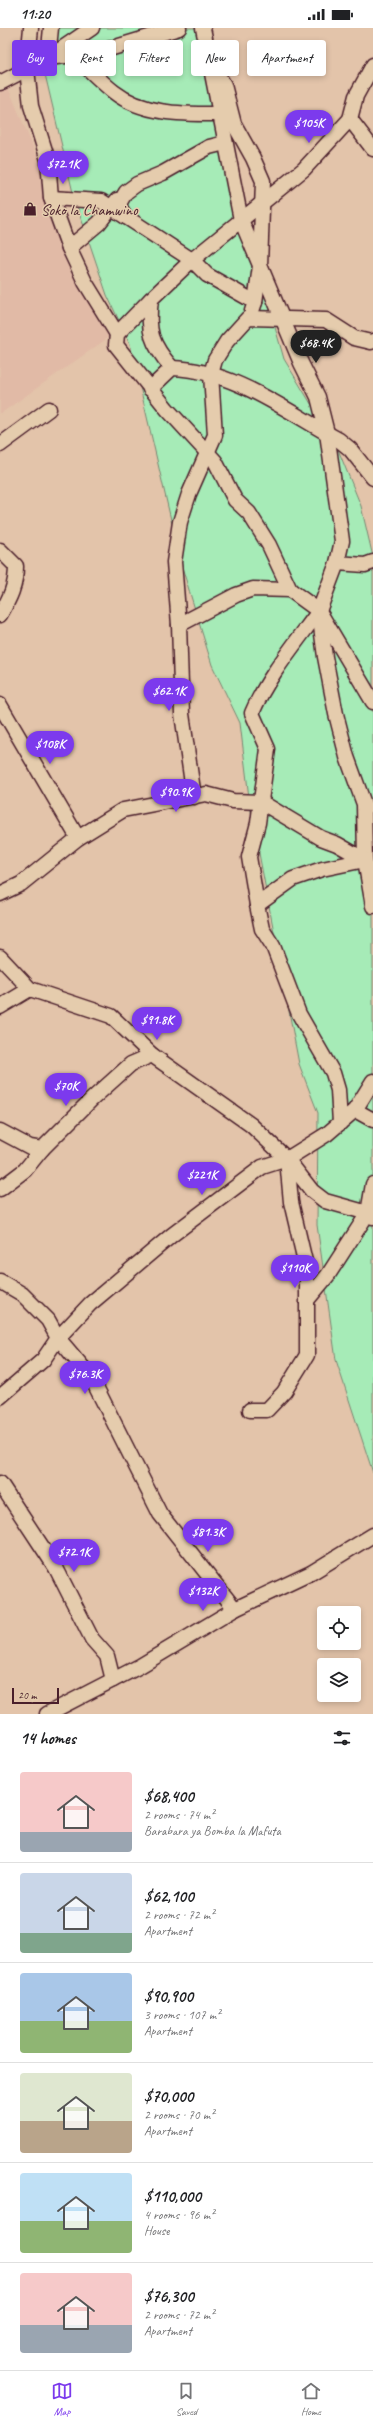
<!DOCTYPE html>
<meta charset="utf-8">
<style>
body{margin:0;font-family:Caveat,sans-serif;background:#f2f2f2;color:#202124;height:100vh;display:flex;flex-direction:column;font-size:15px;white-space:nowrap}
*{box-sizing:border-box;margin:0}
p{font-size:13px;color:#757577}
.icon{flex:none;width:22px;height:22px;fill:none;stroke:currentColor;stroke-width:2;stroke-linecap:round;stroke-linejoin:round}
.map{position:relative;height:1686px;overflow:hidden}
.panel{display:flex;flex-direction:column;background:#fff;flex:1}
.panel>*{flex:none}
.hud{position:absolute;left:12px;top:12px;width:349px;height:36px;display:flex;gap:8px}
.buttons{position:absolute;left:317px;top:1578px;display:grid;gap:8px}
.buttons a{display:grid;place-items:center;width:44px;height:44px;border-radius:4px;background:#fff;box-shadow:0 2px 6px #0003;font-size:20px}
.scale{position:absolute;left:12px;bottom:10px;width:47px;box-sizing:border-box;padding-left:4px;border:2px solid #4a1f2b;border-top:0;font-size:11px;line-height:14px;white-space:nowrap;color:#4a1f2b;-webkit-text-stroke:3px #e5ccad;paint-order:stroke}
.price{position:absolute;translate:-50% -34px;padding:0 9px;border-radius:14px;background:#7c3aed;color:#fff;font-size:13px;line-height:26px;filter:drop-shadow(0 1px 2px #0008)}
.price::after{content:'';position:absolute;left:50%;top:24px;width:12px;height:9px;margin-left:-6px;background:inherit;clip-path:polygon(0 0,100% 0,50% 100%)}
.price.selected{background:#222;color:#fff}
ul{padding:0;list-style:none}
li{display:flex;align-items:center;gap:12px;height:100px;padding:0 20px}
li+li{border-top:1px solid #e0e0e0}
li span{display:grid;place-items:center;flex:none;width:112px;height:80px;border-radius:4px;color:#555}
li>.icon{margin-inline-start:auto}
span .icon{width:48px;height:48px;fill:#fffc;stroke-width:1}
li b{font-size:17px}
h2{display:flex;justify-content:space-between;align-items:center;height:48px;padding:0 20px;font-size:17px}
.tag{padding:0 14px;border-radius:4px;background:#fff;box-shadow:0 2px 6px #0003;font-size:14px;line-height:36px}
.tag.selected{background:#7c3aed;color:#fff}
.status{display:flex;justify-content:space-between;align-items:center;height:28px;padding:0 20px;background:#fff;direction:ltr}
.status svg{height:11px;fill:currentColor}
.menu{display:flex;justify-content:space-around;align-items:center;height:56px;border-top:1px solid #e0e0e0;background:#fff;font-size:11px;color:#757577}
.menu a{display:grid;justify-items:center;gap:2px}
.menu .selected{color:#7c3aed}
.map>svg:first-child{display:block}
.built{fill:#e1baa6}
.green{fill:#a6ebb7;stroke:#788571}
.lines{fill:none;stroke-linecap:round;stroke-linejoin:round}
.minor-casing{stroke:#4a1f2b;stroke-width:17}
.minor{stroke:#e5ccad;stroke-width:14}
.labels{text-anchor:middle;stroke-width:3;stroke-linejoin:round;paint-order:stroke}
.poi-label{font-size:16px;fill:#4a1f2b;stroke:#e5ccad;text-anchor:start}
</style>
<div class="status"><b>11:20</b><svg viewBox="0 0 49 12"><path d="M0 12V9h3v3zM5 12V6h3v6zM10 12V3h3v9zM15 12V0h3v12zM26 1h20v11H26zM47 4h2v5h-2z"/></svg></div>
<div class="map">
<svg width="373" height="1686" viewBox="0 0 373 1686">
<rect width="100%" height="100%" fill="#e3c4aa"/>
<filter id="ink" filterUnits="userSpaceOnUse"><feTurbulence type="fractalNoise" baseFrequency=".025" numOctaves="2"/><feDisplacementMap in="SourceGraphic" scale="8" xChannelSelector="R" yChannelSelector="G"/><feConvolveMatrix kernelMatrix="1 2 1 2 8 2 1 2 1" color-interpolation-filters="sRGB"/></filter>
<g filter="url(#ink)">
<path class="built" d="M 5,52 L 112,307 L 0,386 L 0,55 Z"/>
<path class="green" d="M 46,0 L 199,0 L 240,176 L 284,331 L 337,419 L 361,478 L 373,529 L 373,1445 L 336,1332 L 317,1197 L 318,1085 L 299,1036 L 250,778 L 240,695 L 212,637 L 182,539 L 130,316 L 107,267 L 74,169 L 44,42 Z"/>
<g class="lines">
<g class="minor-casing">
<g id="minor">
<path d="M 31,0 L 27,41 L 31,78 L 48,132 L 51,170 L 69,220 L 85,254 L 117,306"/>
<path d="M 203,0 L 241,192 L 301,335 L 318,369 L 327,405 L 342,513 L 337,535 L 319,583 L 373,674"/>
<path d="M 73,27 C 87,39 100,53 114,64 C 143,87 185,86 219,86"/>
<path d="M 48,30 L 99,24 L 179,0"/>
<path d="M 48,30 L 51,0"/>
<path d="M 373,37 L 356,68 L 350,91 L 304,141 L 192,232 L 151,271 L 117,306 L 116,317 L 167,381 L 215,433 L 235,472 L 249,485 L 269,517 L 290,562 L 319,583 L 325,629 L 336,686 L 347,729 L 364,776 L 365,832 L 373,878"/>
<path d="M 213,39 L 224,57 L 234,96 L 253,130 L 263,153 L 260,238 L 255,274 L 252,283"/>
<path d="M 0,55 L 48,30 L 92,0"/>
<path d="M 350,91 L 373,121"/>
<path d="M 225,115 L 209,119 L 163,145 L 137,156 L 126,164 L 120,174 L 120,180 L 126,189 L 192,232 L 207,247 L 255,274"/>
<path d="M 51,170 L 101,173 L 126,189"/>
<path d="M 69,220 L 99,195 L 117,172"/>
<path d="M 151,271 C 147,303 151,316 172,340"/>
<path d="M 150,361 L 172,340 C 234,342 286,383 339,412 L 350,421 L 373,450"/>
<path d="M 0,417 L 49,381"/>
<path d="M 0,522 L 16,538 C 16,558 10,570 0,587"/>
<path d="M 337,535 L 365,537 L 373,534"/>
<path d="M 319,583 C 295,616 268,648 252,685 L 268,721 L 258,795 L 249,829 L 257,877 L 262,901 L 273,918 L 299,986 L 333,1045 L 338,1062 L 340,1095"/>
<path d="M 179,597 L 236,567 L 253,561 L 290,562"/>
<path d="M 0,677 L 78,810"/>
<path d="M 194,769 L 182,686 L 179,597 L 174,534 L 180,494 L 189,466 L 215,407 L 211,346 L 215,332 L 227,313 L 248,290 L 326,292 L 354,310 L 371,314 L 373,313"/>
<path d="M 0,866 L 21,856 L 78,810 L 123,782 L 206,766 L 233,773 L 261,774 L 321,810 L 337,816 L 365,832"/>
<path d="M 257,877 L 293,851 L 322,841 L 365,832"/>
<path d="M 0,929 L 30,961 L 111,988 L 152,1027 L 251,1097 L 287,1131 L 312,1163 L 325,1173 L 368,1185 L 373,1189"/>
<path d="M 0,979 L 30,961"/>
<path d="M 355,1082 L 373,1092"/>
<path d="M 0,1103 L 30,1119 L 42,1121"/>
<path d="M 0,1161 L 25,1142 L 42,1121 L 91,1072 L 131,1036 L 152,1027"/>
<path d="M 0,1253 L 22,1266 L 48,1292 L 58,1310 L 91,1349 L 160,1486 L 235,1581"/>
<path d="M 308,1271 L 328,1247 L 368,1185 L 373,1156"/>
<path d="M 0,1369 L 43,1332 L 58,1310 L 90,1276 L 172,1207 L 262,1139 L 287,1131 L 327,1106 L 355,1082 L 373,1053"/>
<path d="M 250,1382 L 267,1382 L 284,1364 L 307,1327 L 307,1242 L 291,1174 L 287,1131"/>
<path d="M 0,1455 L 56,1540 L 92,1611 L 107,1628 L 113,1652"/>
<path d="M 47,1686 L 140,1638 L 235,1581 L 311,1545 L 373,1507"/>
</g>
</g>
<use href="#minor" class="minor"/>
</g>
</g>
<defs>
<g id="shop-bare" transform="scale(1.08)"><path d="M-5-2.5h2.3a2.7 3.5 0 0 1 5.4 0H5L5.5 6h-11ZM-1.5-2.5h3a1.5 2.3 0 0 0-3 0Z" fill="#4a1f2b" stroke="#e5ccad" stroke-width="2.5" paint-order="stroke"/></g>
</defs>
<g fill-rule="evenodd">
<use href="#shop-bare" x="30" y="181"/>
</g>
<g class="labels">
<g class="poi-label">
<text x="41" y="187">Soko la Chamwino</text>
</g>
</g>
</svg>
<div class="buttons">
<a><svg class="icon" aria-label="locate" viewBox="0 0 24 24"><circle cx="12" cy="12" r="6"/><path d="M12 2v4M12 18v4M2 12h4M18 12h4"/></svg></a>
<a><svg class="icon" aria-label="layers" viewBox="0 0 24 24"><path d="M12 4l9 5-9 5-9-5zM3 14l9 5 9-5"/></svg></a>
</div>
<div class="scale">20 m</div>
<b class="price" style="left:309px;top:116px">$105K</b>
<b class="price" style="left:63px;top:157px">$72.1K</b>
<b class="price selected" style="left:316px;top:336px">$68.4K</b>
<b class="price" style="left:169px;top:684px">$62.1K</b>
<b class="price" style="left:50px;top:737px">$108K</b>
<b class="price" style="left:176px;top:785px">$90.9K</b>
<b class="price" style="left:157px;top:1013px">$91.8K</b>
<b class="price" style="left:66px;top:1079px">$70K</b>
<b class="price" style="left:202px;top:1168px">$221K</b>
<b class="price" style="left:295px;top:1261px">$110K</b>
<b class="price" style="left:85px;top:1367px">$76.3K</b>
<b class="price" style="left:208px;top:1525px">$81.3K</b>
<b class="price" style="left:74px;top:1545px">$72.1K</b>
<b class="price" style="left:203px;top:1584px">$132K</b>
<div class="hud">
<a class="tag selected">Buy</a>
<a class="tag">Rent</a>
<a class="tag">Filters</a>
<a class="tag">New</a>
<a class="tag">Apartment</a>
</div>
</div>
<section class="panel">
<h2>14 homes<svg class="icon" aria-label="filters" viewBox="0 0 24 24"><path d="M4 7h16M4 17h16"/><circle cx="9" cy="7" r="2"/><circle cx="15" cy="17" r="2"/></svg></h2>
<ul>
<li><span style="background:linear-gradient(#f6c9c9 75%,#9aa5b1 0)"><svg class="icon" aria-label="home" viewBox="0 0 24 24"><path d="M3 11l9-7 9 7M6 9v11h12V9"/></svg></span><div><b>$68,400</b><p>2 rooms · 74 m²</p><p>Barabara ya Bomba la Mafuta</p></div></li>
<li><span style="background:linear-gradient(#c9d6e8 75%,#7fa58c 0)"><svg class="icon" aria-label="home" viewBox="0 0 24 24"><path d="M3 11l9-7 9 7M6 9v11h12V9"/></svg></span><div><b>$62,100</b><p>2 rooms · 72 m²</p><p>Apartment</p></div></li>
<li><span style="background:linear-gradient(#a9c7e8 60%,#8fb573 0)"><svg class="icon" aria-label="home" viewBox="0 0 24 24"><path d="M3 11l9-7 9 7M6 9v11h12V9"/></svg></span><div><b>$90,900</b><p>3 rooms · 107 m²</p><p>Apartment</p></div></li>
<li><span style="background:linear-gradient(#dfe7d0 60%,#b9a48a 0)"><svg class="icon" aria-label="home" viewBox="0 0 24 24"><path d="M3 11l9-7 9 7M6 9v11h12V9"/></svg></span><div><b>$70,000</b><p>2 rooms · 70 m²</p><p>Apartment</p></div></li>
<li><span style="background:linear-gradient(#bfe0f5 60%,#8fb573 0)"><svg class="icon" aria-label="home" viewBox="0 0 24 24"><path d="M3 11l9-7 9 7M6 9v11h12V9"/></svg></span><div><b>$110,000</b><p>4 rooms · 96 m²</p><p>House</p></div></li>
<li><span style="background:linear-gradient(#f6c9c9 65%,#9aa5b1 0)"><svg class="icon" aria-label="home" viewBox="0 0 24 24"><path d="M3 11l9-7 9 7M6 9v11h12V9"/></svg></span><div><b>$76,300</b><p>2 rooms · 72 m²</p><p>Apartment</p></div></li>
</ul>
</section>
<nav class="menu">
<a class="selected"><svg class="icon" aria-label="map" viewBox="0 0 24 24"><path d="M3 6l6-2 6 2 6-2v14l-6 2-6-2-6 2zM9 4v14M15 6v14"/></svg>Map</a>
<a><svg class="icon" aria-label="saved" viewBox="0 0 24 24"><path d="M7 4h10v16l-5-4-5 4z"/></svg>Saved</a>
<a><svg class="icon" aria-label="home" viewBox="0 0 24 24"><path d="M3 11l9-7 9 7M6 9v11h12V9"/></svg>Home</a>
</nav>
